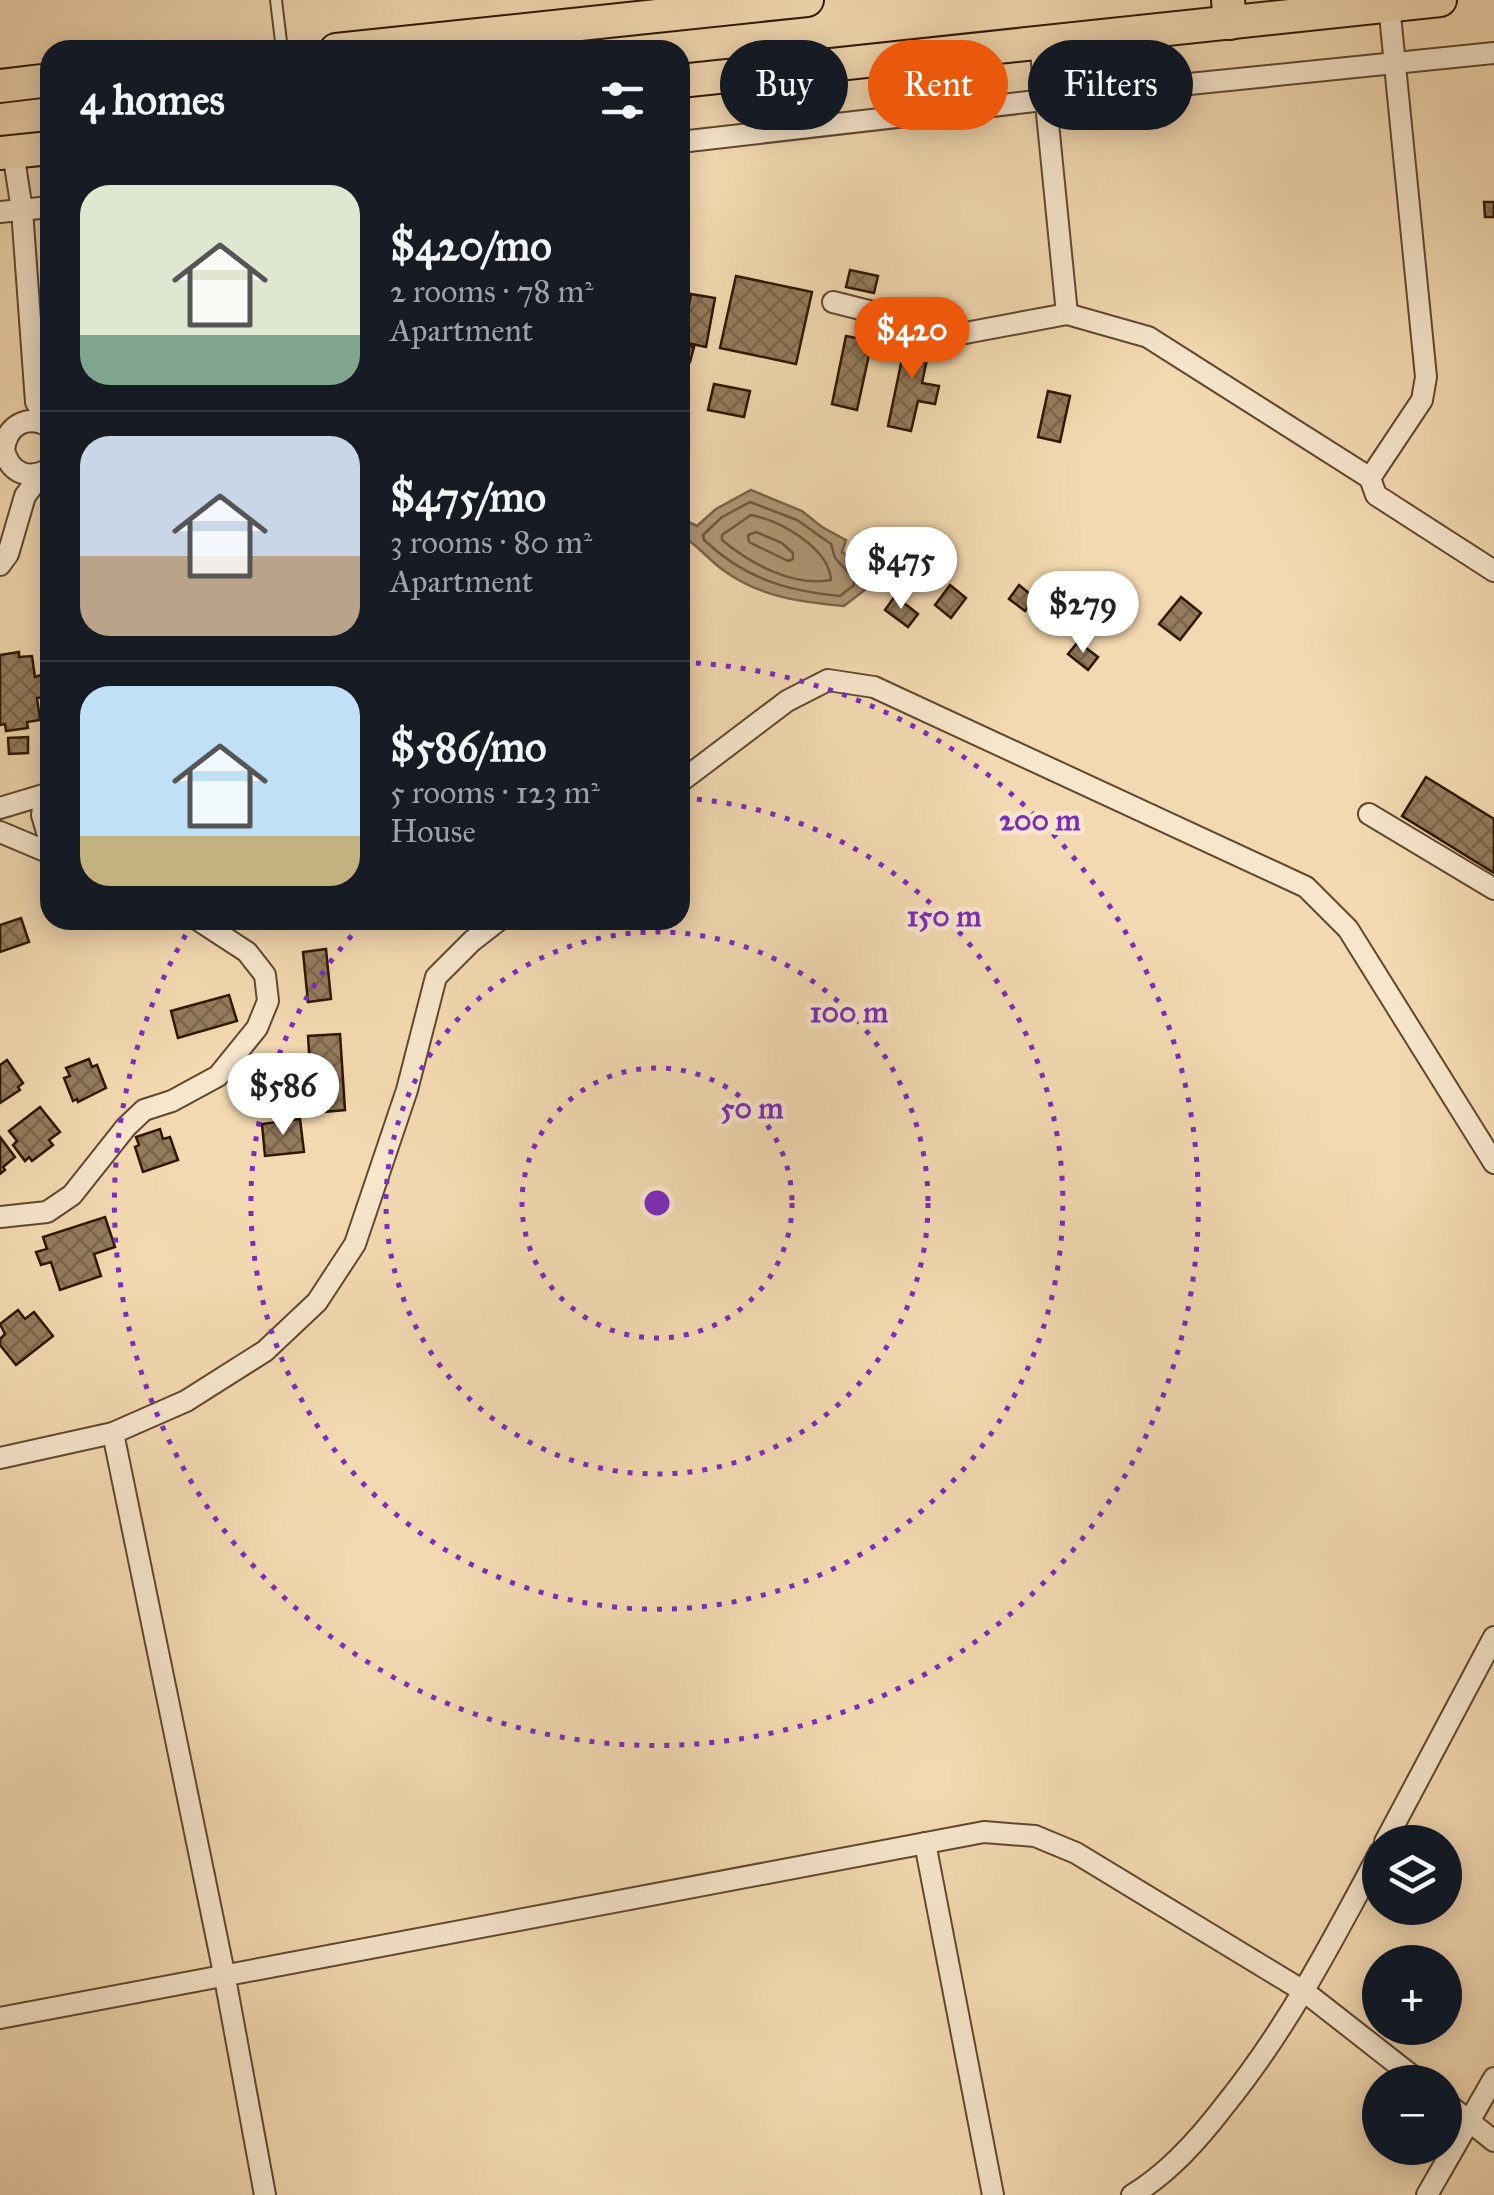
<!DOCTYPE html>
<meta charset="utf-8">
<style>
body{margin:0;font-family:"IM FELL Great Primer",serif;background:#20242c;color:#f1f3f6;height:100vh;display:flex;flex-direction:column;font-size:38px;white-space:nowrap}
*{box-sizing:border-box;margin:0}
p{font-size:32px;color:#9ea1a6}
.icon{flex:none;width:55px;height:55px;fill:none;stroke:currentColor;stroke-width:2;stroke-linecap:round;stroke-linejoin:round}
.map{position:relative;flex:1;overflow:hidden}
.sheet{position:absolute;left:40px;top:40px;width:650px;height:890px;display:flex;flex-direction:column;background:#171b24;border-radius:30px;box-shadow:0 5px 25px #0003}
.sheet>*{flex:none}
.guide{position:absolute;left:720px;top:40px;width:622px;height:90px;display:flex;gap:20px}
.buttons{position:absolute;left:1362px;top:1825px;display:grid;gap:20px}
.buttons a{display:grid;place-items:center;width:100px;height:100px;border-radius:50%;background:#171b24;box-shadow:0 5px 25px #0003;font-size:50px}
.price{position:absolute;translate:-50% -85px;padding:0 22px;border-radius:35px;background:#fff;color:#222;font-size:32px;line-height:65px;filter:drop-shadow(0 2px 5px #0008)}
.price::after{content:'';position:absolute;left:50%;top:60px;width:30px;height:22px;margin-left:-15px;background:inherit;clip-path:polygon(0 0,100% 0,50% 100%)}
.price.current{background:#ea580c;color:#fff}
ul{padding:0;list-style:none}
li{display:flex;align-items:center;gap:30px;height:250px;padding:0 40px}
li+li{border-top:2px solid #363941}
li span{display:grid;place-items:center;flex:none;width:280px;height:200px;border-radius:30px;color:#555}
li>.icon{margin-inline-start:auto}
span .icon{width:120px;height:120px;fill:#fffc;stroke-width:1}
li b{font-size:42px}
h2{display:flex;justify-content:space-between;align-items:center;height:120px;padding:0 40px;font-size:42px}
.pill{padding:0 35px;border-radius:45px;background:#171b24;box-shadow:0 5px 25px #0003;font-size:35px;line-height:90px}
.pill.current{background:#ea580c;color:#fff}
.map>svg:first-child{display:block}
.water{fill:#b09776;stroke:#7c6448;stroke-width:2.5}
.lines{fill:none;stroke-linecap:round;stroke-linejoin:round}
.shore{stroke:#70573c;stroke-width:2.5}
.building{fill:url(#building-cross-hatch);stroke:#2f1703;stroke-width:2.5}
.service-casing{stroke:#60482e;stroke-width:14}
.minor-casing{stroke:#60482e;stroke-width:24}
.primary-casing{stroke:#2f1703;stroke-width:36}
.trunk-casing{stroke:#2f1703;stroke-width:36}
.service{stroke:#f7e6cc;stroke-width:10}
.minor{stroke:#f7e6cc;stroke-width:20}
.primary{stroke:#f3d9b1;stroke-width:32}
.trunk{stroke:#f3d9b1;stroke-width:32}
.ring{fill:none;stroke:#7b2cbf;stroke-width:5;stroke-dasharray:5 10}
.centre{fill:#7b2cbf;stroke:#f7e6cc;stroke-width:5}
.ring-label{font-size:30px;text-anchor:middle;font-weight:bold;fill:#7b2cbf;stroke:#f7e6cc;stroke-width:9;stroke-linejoin:round;paint-order:stroke}
</style>
<div class="map">
<svg width="1494" height="2195" viewBox="0 0 1494 2195">
<defs>
<pattern id="building-cross-hatch" width="8" height="8" patternUnits="userSpaceOnUse" patternTransform="scale(2.5)"><rect width="8" height="8" fill="#957c5d"/><path d="M0 0l8 8M0 8l8-8" fill="none" stroke="#7a654b"/></pattern>
</defs>
<rect width="100%" height="100%" fill="#f3d9b1"/>
<filter id="stains"><feTurbulence type="fractalNoise" baseFrequency=".002" numOctaves="4"/><feColorMatrix values="0 0 0 0 .2 0 0 0 0 .09 0 0 0 0 .02 0 0 0 .5 -.17"/></filter>
<radialGradient id="worn" r=".72"><stop offset=".6" stop-color="#630" stop-opacity="0"/><stop offset="1" stop-color="#630" stop-opacity=".3"/></radialGradient>
<path class="water" d="M 751,490 L 802,511 L 822,527 L 846,540 L 842,552 L 850,558 L 853,566 L 868,580 L 867,588 L 844,606 C 800,602 760,597 723,570 C 708,559 696,544 680,534 L 680,518 L 697,526 L 716,509 Z"/>
<g class="lines">
<g class="shore">
<path d="M 750,502 L 797,520 L 831,544 L 835,558 L 854,579 L 854,585 L 840,596 C 786,591 744,578 704,540 L 703,535 L 722,517 Z"/>
<path d="M 751,515 C 781,521 829,548 831,580 C 793,587 751,564 722,540 L 722,535 Z"/>
<path d="M 756,532 L 782,543 L 793,553 L 793,559 L 788,561 L 749,542 L 748,535 Z"/>
</g>
</g>
<g class="building">
<path d="M 1484,202 L 1494,202 L 1494,217 L 1485,217 Z"/>
<path d="M 850,270 L 878,276 L 874,293 L 846,287 Z"/>
<path d="M 736,276 L 812,292 L 796,364 L 720,348 Z"/>
<path d="M 691,294 L 715,298 L 706,347 L 682,342 Z"/>
<path d="M 908,330 L 932,335 L 922,383 L 939,386 L 935,404 L 918,401 L 911,431 L 888,426 Z"/>
<path d="M 846,336 L 872,341 L 857,410 L 832,404 Z"/>
<path d="M 680,344 L 694,347 L 690,362 L 680,359 Z"/>
<path d="M 714,384 L 750,391 L 744,417 L 708,410 Z"/>
<path d="M 1048,391 L 1070,396 L 1060,442 L 1038,437 Z"/>
<path d="M 950,585 L 966,598 L 951,618 L 935,605 Z"/>
<path d="M 1019,585 L 1035,598 L 1025,611 L 1009,599 Z"/>
<path d="M 895,596 L 918,614 L 908,627 L 885,610 Z"/>
<path d="M 1181,597 L 1201,613 L 1180,640 L 1159,624 Z"/>
<path d="M 1078,642 L 1098,657 L 1088,670 L 1068,654 Z"/>
<path d="M 19,652 L 19,657 L 32,656 L 35,677 L 41,675 L 44,697 L 37,698 L 40,720 L 27,722 L 28,728 L 6,731 L 5,724 L 0,725 L 0,655 Z"/>
<path d="M 28,737 L 28,753 L 9,754 L 8,738 Z"/>
<path d="M 1426,777 L 1494,819 L 1494,873 L 1402,816 Z"/>
<path d="M 21,918 L 29,942 L 0,952 L 0,925 Z"/>
<path d="M 326,949 L 331,999 L 308,1002 L 303,952 Z"/>
<path d="M 229,995 L 237,1021 L 178,1038 L 171,1011 Z"/>
<path d="M 340,1034 L 345,1110 L 313,1113 L 308,1036 Z"/>
<path d="M 89,1059 L 92,1067 L 97,1065 L 106,1088 L 78,1102 L 77,1099 L 73,1101 L 64,1078 L 70,1076 L 66,1068 Z"/>
<path d="M 7,1060 L 23,1083 L 18,1087 L 20,1090 L 0,1103 L 0,1065 Z"/>
<path d="M 40,1107 L 60,1132 L 49,1140 L 53,1145 L 32,1161 L 29,1157 L 25,1161 L 13,1145 L 17,1141 L 9,1131 Z"/>
<path d="M 300,1119 L 304,1152 L 265,1156 L 262,1124 Z"/>
<path d="M 160,1129 L 163,1139 L 170,1137 L 178,1160 L 143,1172 L 135,1147 L 139,1145 L 136,1137 Z"/>
<path d="M 0,1137 L 15,1157 L 3,1167 L 5,1170 L 0,1174 Z"/>
<path d="M 105,1217 L 115,1247 L 94,1254 L 101,1276 L 60,1290 L 51,1262 L 41,1265 L 36,1252 L 47,1249 L 43,1237 Z"/>
<path d="M 18,1310 L 25,1319 L 34,1312 L 53,1336 L 16,1365 L 0,1345 L 0,1339 L 5,1334 L 0,1324 Z"/>
</g>
<g class="lines">
<g class="service-casing">
<path id="service" d="M 276,0 L 282,50"/>
</g>
<g class="minor-casing">
<g id="minor">
<path d="M 1389,5 L 1426,377 L 1422,400 L 1370,478 L 1376,495 L 1494,571"/>
<path d="M 1040,43 L 1067,314"/>
<path d="M 680,142 L 1140,89 L 1494,53"/>
<path d="M 13,152 L 22,210 L 36,402 L 50,425"/>
<path d="M 0,212 L 50,207"/>
<path d="M 833,302 L 960,334 L 1067,314 L 1148,337 L 1370,478"/>
<path d="M 50,427 C 28,414 7,424 4,450 C 10,474 30,481 50,468"/>
<path d="M 0,565 L 8,554 L 25,496 L 42,473"/>
<path d="M 680,782 L 787,701 L 828,680 L 874,687 L 1306,887 L 1348,929 L 1494,1163"/>
<path d="M 45,796 L 42,815 L 50,842"/>
<path d="M 0,808 L 50,793"/>
<path d="M 1369,814 L 1494,889"/>
<path d="M 0,832 L 50,853"/>
<path d="M 0,1217 L 47,1212 L 72,1195 L 126,1127 L 144,1110 L 172,1101 L 218,1076 L 257,1028 L 268,1001 L 265,975 L 247,952 L 198,920"/>
<path d="M 113,1433 L 225,1978 L 265,2195"/>
<path d="M 0,1458 L 113,1433 L 186,1401 L 265,1351 L 317,1302 L 355,1244 L 407,1090 L 436,977 L 472,941 L 499,920"/>
<path d="M 1385,1842 L 1494,1637"/>
<path d="M 925,1843 L 993,2195"/>
<path d="M 0,2018 L 984,1832 L 1035,1836 L 1076,1853 L 1305,1992 L 1420,2082"/>
<path d="M 1445,2102 L 1494,2141"/>
<path d="M 1132,2195 C 1169,2173 1199,2139 1225,2105 C 1288,2027 1333,1940 1380,1852"/>
<path d="M 1427,2195 L 1494,2078"/>
</g>
</g>
<g class="primary-casing">
<g id="primary">
<path d="M 336,50 L 807,0"/>
<path d="M 680,81 L 1440,0"/>
<path d="M 0,86 L 50,80"/>
<path d="M 0,153 L 50,148"/>
</g>
</g>
<g class="trunk-casing">
<path id="trunk" d="M 1228,0 L 1230,23"/>
</g>
<use href="#service" class="service"/>
<use href="#minor" class="minor"/>
<use href="#primary" class="primary"/>
<use href="#trunk" class="trunk"/>
</g>
<g class="ring">
<circle cx="657" cy="1203" r="135"/>
<circle cx="657" cy="1203" r="271"/>
<path d="M682 798A406 406 0 1 1 365 921"/>
<path d="M681 662A542 542 0 1 1 192 924"/>
</g>
<circle cx="657" cy="1203" r="15" class="centre"/>
<g class="ring-label">
<text x="1040" y="830">200 m</text>
<text x="944" y="926">150 m</text>
<text x="849" y="1022">100 m</text>
<text x="752" y="1118">50 m</text>
</g>
<rect width="100%" height="100%" filter="url(#stains)"/>
<rect width="100%" height="100%" fill="url(#worn)"/>
</svg>
<div class="buttons">
<a><svg class="icon" aria-label="layers" viewBox="0 0 24 24"><path d="M12 4l9 5-9 5-9-5zM3 14l9 5 9-5"/></svg></a>
<a>+</a>
<a>−</a>
</div>
<b class="price current" style="left:912px;top:382px">$420</b>
<b class="price" style="left:901px;top:612px">$475</b>
<b class="price" style="left:1083px;top:656px">$279</b>
<b class="price" style="left:283px;top:1138px">$586</b>
<div class="guide">
<a class="pill">Buy</a>
<a class="pill current">Rent</a>
<a class="pill">Filters</a>
</div>
<section class="sheet">
<h2>4 homes<svg class="icon" aria-label="filters" viewBox="0 0 24 24"><path d="M4 7h16M4 17h16"/><circle cx="9" cy="7" r="2"/><circle cx="15" cy="17" r="2"/></svg></h2>
<ul>
<li><span style="background:linear-gradient(#dfe7d0 75%,#7fa58c 0)"><svg class="icon" aria-label="home" viewBox="0 0 24 24"><path d="M3 11l9-7 9 7M6 9v11h12V9"/></svg></span><div><b>$420/mo</b><p>2 rooms · 78 m²</p><p>Apartment</p></div></li>
<li><span style="background:linear-gradient(#c9d6e8 60%,#b9a48a 0)"><svg class="icon" aria-label="home" viewBox="0 0 24 24"><path d="M3 11l9-7 9 7M6 9v11h12V9"/></svg></span><div><b>$475/mo</b><p>3 rooms · 80 m²</p><p>Apartment</p></div></li>
<li><span style="background:linear-gradient(#bfe0f5 75%,#c2b280 0)"><svg class="icon" aria-label="home" viewBox="0 0 24 24"><path d="M3 11l9-7 9 7M6 9v11h12V9"/></svg></span><div><b>$586/mo</b><p>5 rooms · 123 m²</p><p>House</p></div></li>
</ul>
</section>
</div>
